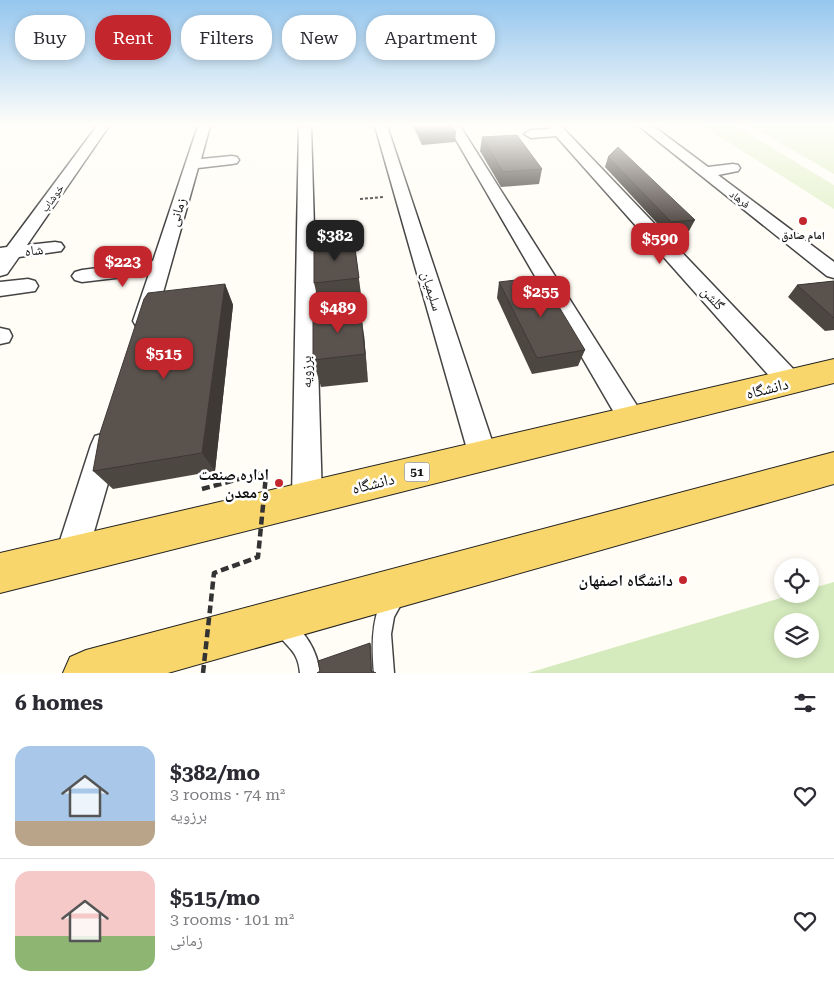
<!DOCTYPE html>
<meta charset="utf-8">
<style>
body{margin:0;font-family:"Roboto Serif","Noto Naskh Arabic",serif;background:#f7f7f7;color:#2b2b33;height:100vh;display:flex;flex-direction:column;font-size:19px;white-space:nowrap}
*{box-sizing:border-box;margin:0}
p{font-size:16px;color:#7c7c81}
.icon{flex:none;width:28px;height:28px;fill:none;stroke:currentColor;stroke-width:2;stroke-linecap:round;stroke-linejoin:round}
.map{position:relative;height:673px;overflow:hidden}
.details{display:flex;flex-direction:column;background:#fff;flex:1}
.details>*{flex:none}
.top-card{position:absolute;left:15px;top:15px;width:500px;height:45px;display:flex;gap:10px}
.tools{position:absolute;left:774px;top:558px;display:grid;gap:10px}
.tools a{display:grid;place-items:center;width:45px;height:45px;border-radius:50%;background:#fff;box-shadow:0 2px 8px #0003;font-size:25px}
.price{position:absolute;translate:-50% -42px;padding:0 11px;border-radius:10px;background:#c4262e;color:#fff;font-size:16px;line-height:32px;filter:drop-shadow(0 1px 2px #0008)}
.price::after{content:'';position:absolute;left:50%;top:30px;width:15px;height:11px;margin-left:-8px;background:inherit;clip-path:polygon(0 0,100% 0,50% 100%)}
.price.current{background:#222;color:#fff}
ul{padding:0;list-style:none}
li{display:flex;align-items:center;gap:15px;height:125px;padding:0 15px}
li+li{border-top:1px solid #e1e1e2}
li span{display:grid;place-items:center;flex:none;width:140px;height:100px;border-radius:15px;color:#555}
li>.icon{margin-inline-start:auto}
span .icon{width:60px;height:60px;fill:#fffc;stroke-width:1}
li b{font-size:21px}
h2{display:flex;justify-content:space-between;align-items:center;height:60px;padding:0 15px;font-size:21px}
.tag{padding:0 18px;border-radius:20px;background:#fff;box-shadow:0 2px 8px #0003;font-size:18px;line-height:45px}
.tag.current{background:#c4262e;color:#fff}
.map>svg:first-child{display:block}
.green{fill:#d5ebbd;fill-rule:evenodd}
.pitch{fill:#e6f2cf}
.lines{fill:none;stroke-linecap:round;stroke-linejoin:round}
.service-casing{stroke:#444;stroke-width:3}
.minor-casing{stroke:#444;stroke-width:3}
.primary-casing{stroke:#222;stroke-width:2}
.path{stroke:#333;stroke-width:2;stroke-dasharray:3 2;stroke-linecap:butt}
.service{fill:#fff;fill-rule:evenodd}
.minor{fill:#fff;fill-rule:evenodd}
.primary{fill:#f9d66b;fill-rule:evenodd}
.path-bridge-far1{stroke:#333;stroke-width:4;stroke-dasharray:5.5 2.5;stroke-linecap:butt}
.path-bridge{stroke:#333;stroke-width:4.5;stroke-dasharray:8 4;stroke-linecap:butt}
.wall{fill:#4d4742}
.shaded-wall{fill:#3f3936}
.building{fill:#5a524d;stroke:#3f3936}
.poi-dot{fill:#c4262e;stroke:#fff;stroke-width:2}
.labels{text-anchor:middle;stroke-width:5;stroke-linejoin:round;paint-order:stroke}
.far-street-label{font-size:11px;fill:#111;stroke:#fff}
.far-poi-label{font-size:11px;font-weight:bold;fill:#111;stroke:#fff}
.shield{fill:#fff;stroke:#585858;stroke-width:1}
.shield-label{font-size:12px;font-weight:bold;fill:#111}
.street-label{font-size:14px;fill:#111;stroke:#fff}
.near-street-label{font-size:16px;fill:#111;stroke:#fff}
.near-poi-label{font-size:16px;font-weight:bold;fill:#111;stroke:#fff;text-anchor:end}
</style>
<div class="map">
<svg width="834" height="673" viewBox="0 0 834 673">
<rect width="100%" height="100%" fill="#fffdf5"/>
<path class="green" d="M 834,582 L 834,673 L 528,673 L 794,594 L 810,594 L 810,589 ZM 782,621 L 810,621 L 810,649 L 782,649 Z"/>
<g class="pitch">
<path d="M 703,126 L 735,126 L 834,185 L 834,209 Z"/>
<path d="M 751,126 L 834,126 L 834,174 Z"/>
</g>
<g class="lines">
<g class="service-casing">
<g id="service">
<path d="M 395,590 L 401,593 L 404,599 L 394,617 L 391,634 L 394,673 L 374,673 C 372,650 369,601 395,590 Z"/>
<path d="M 284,619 C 305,628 317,651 320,673 L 300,673 C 298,647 283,647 275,628 L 278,622 Z"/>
</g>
</g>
<g class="minor-casing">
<g id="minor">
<path d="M 97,126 L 109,126 L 27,245 L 55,242 L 61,243 L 64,247 L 61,251 L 19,257 L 7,274 L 0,276 L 0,248 L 7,247 Z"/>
<path d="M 198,126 L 210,126 L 201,159 L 232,156 L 237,157 L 239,160 L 237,163 L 232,164 L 198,168 L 155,321 L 152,326 L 144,329 L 136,326 L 133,321 L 149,274 L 82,282 L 75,280 L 72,276 L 75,272 L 82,270 L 153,261 Z"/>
<path d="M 299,126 L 311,126 L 322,499 L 318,509 L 307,514 L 296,509 L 292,499 Z"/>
<path d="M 375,126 L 387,126 L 497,456 L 493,465 L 483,469 L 473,465 L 469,456 Z"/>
<path d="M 448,126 L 460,126 L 641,412 L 645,420 L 641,428 L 632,431 L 623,428 Z"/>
<path d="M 548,126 L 561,126 L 799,375 L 802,382 L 799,389 L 790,392 L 781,389 L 556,136 L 531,138 L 524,134 L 531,130 L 550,129 Z"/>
<path d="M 639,126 L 653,126 L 708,167 L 733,164 L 738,165 L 740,168 L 738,171 L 718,175 L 834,262 L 834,278 L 827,276 Z"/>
<path d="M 28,279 L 35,281 L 38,286 L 35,291 L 0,296 L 0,282 Z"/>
<path d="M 0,328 L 9,330 L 12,336 L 9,342 L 0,344 Z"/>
<path d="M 105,433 L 115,436 L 119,445 L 87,556 L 83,568 L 71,572 L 59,568 L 55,556 L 91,445 L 95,436 Z"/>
</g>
</g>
<g class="primary-casing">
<g id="primary">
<path d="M 834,359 L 834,383 L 0,593 L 0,553 Z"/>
<path d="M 834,452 L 834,484 L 168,673 L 63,673 L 70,657 L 86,650 Z"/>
</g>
</g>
<path class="path" d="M 360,199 L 384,197"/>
<use href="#service" class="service"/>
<use href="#minor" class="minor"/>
<use href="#primary" class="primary"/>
<path class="path-bridge-far1" d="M 250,476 L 266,472 L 266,476"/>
<g class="path-bridge">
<path d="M 202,489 L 254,475"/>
<path d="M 203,673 L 214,573 L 258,557 L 266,475"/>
</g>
</g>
<g class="wall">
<path d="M 413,126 L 452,126 L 456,132 L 455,142 L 422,145 Z"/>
<path d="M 482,137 L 542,169 L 539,184 L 501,187 L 480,151 Z"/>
<path d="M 608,157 L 695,220 L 689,231 L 666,233 L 605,167 Z"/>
<path d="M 354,241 L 361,294 L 318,299 L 314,283 Z"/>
<path d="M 834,281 L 834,330 L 825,331 L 788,297 L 797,285 Z"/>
<path d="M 499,282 L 585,350 L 578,366 L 532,374 L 497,298 Z"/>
<path d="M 225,284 L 233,305 L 215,471 L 113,489 L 93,471 Z"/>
<path d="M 364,335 L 368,382 L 321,387 L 313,360 Z"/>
</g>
<g class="shaded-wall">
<path d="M 225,284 L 233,305 L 215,471 L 202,453 Z"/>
<path d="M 360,307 L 364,335 L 368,382 L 365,354 Z"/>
<path d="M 370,643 L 371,646 L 372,673 L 371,671 Z"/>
</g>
<g class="building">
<path d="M 417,126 L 452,126 L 456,132 L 422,135 Z"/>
<path d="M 517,135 L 542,169 L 503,172 L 482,137 Z"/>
<path d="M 618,147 L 695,220 L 671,222 L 608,157 Z"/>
<path d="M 354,241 L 359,278 L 314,283 L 314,245 Z"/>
<path d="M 541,277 L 585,350 L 537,358 L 499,282 Z"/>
<path d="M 834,281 L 834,318 L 797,285 Z"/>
<path d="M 225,284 L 202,453 L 93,471 L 100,433 L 144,299 L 148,293 Z"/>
<path d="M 360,307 L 365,354 L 313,360 L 313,312 Z"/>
<path d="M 370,643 L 371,671 L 376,673 L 317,673 L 320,671 L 318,661 Z"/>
</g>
<linearGradient id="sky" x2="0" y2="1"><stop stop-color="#95c6ee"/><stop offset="0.57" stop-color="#fffefa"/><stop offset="1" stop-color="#fffefa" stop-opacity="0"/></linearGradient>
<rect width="834" height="220" fill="url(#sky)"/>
<g class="poi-dot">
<circle cx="803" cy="221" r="5"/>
<circle cx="279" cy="483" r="5"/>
<circle cx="683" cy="580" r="5"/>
</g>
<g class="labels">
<g class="far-street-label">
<text transform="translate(52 198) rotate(-54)" y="4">خوشاب</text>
<text transform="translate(740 199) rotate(38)" y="4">فرهاد</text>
</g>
<g class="far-poi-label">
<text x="803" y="239">امام صادق</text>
</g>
<rect class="shield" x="404.5" y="462.5" width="25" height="19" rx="4"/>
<g class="shield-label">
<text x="417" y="476">51</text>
</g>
<g class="street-label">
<text transform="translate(177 212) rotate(-73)" y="5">زمانی</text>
<text transform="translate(34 250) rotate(-6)" y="5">شاه</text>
<text transform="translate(432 291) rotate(73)" y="5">سلیمیان</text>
<text transform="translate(713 298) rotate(47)" y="5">گلشن</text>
<text transform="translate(306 372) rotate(-90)" y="5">برزویه</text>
</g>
<g class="near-street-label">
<text transform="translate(767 388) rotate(-14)" y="6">دانشگاه</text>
<text transform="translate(373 483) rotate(-14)" y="6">دانشگاه</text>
</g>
<g class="near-poi-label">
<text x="269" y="480">اداره صنعت<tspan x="269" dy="18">و معدن</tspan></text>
<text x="673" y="586">دانشگاه اصفهان</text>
</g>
</g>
</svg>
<div class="tools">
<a><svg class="icon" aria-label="locate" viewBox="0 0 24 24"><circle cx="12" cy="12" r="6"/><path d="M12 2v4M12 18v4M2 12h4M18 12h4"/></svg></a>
<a><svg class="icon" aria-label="layers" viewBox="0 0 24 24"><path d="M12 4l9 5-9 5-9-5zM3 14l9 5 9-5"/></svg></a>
</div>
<b class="price current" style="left:335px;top:262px">$382</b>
<b class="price" style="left:660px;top:265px">$590</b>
<b class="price" style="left:123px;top:288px">$223</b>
<b class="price" style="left:541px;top:318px">$255</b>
<b class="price" style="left:338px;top:334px">$489</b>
<b class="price" style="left:164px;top:380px">$515</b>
<div class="top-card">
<a class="tag">Buy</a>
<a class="tag current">Rent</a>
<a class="tag">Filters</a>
<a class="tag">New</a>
<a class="tag">Apartment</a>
</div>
</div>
<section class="details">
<h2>6 homes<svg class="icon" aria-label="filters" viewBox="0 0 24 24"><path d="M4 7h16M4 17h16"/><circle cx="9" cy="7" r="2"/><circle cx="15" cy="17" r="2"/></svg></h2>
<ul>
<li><span style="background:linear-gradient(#a9c7e8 75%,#b9a48a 0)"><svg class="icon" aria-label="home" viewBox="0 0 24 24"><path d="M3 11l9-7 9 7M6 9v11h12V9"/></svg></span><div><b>$382/mo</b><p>3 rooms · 74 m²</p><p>برزویه</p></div><svg class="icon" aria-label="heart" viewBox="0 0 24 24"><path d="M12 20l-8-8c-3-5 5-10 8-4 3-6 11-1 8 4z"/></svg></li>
<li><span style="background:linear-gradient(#f6c9c9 65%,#8fb573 0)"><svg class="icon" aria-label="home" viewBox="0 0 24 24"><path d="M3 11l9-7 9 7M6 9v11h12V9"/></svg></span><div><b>$515/mo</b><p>3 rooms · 101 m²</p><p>زمانی</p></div><svg class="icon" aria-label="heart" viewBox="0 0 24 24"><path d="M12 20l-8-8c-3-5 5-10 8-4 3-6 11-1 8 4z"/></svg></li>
</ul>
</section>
